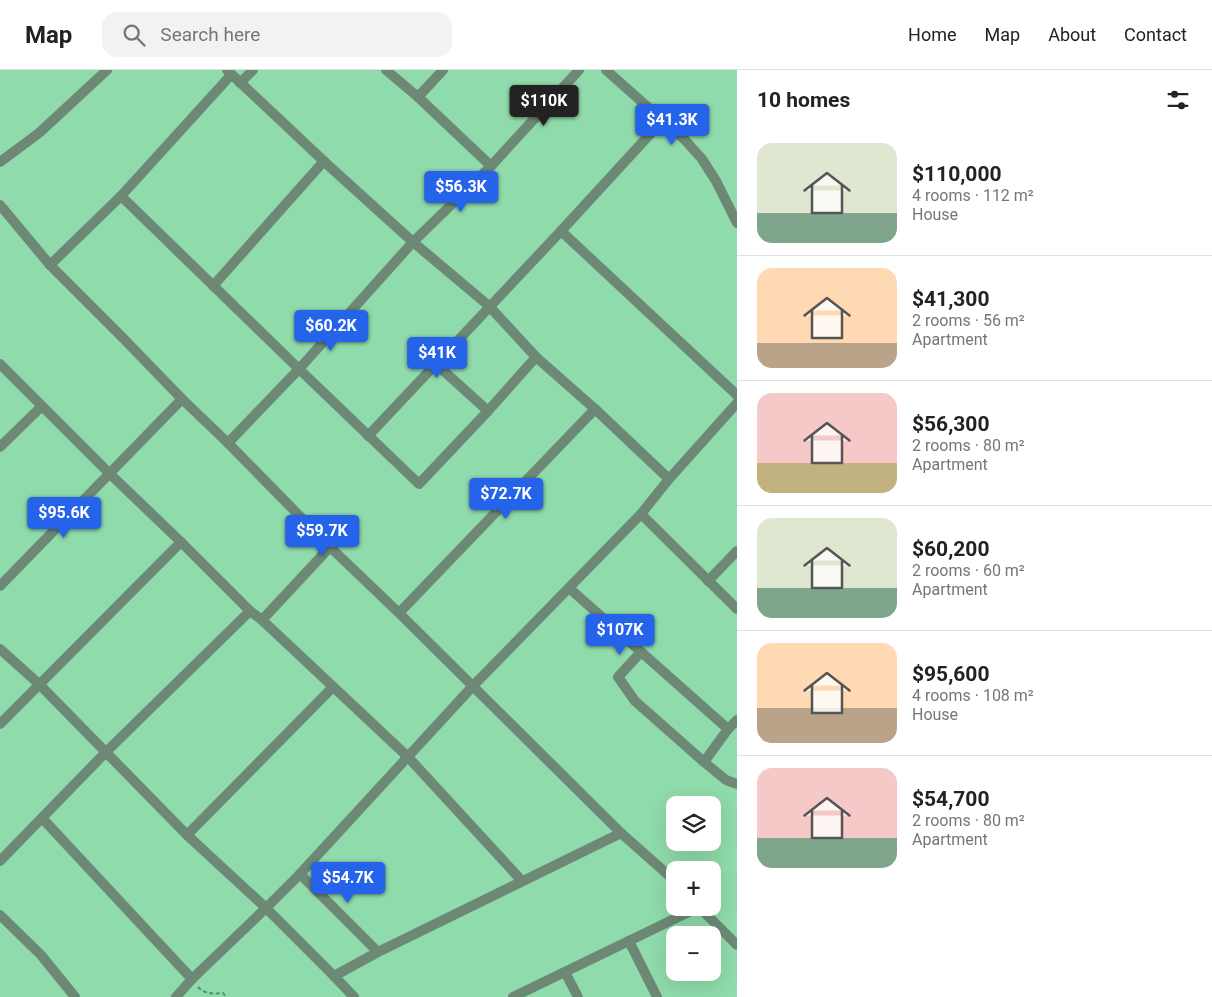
<!DOCTYPE html>
<meta charset="utf-8">
<style>
body{margin:0;font-family:Roboto,sans-serif;background:#f2f2f2;color:#222;height:100vh;display:flex;flex-direction:column;font-size:19px;white-space:nowrap}
*{box-sizing:border-box;margin:0}
p{font-size:16px;color:#767676}
.icon{flex:none;width:28px;height:28px;fill:none;stroke:currentColor;stroke-width:2;stroke-linecap:round;stroke-linejoin:round}
.map{position:relative;flex:1;overflow:hidden}
.drawer{display:flex;flex-direction:column;background:#fff;width:475px}
.drawer>*{flex:none}
.tools{position:absolute;left:666px;top:726px;display:grid;gap:10px}
.tools a{display:grid;place-items:center;width:55px;height:55px;border-radius:10px;background:#fff;box-shadow:0 5px 20px #0002;font-size:25px}
.price{position:absolute;translate:-50% -42px;padding:0 11px;border-radius:5px;background:#2563eb;color:#fff;font-size:16px;line-height:32px;filter:drop-shadow(0 1px 2px #0008)}
.price::after{content:'';position:absolute;left:50%;top:30px;width:15px;height:11px;margin-left:-8px;background:inherit;clip-path:polygon(0 0,100% 0,50% 100%)}
.price.active{background:#222;color:#fff}
ul{padding:0;list-style:none}
li{display:flex;align-items:center;gap:15px;height:125px;padding:0 20px}
li+li{border-top:1px solid #e0e0e0}
li span{display:grid;place-items:center;flex:none;width:140px;height:100px;border-radius:15px;color:#555}
li>.icon{margin-inline-start:auto}
span .icon{width:60px;height:60px;fill:#fffc;stroke-width:1}
li b{font-size:21px}
h2{display:flex;justify-content:space-between;align-items:center;height:60px;padding:0 20px;font-size:21px}
header{display:flex;align-items:center;gap:30px;box-sizing:border-box;height:70px;padding:0 25px;background:#fff;border-bottom:1px solid #e0e0e0}
header strong{font-size:24px}
nav{display:flex;gap:28px;margin-inline-start:auto;font-size:18px}
.search{width:350px;height:45px;background:#f2f2f2;display:flex;align-items:center;gap:12px;box-sizing:border-box;padding:0 18px;border-radius:15px;color:#767676;font-size:19px}
main{display:flex;flex:1;min-height:0}
.map>svg:first-child{display:block}
.lines{fill:none;stroke-linecap:round;stroke-linejoin:round}
.path{stroke:#598f6d;stroke-width:2;stroke-dasharray:4 2.5;stroke-linecap:butt}
.minor{stroke:#6d8976;stroke-width:10}
</style>
<header>
<strong>Map</strong>
<div class="search"><svg class="icon" aria-label="search" viewBox="0 0 24 24"><circle cx="10" cy="10" r="6"/><path d="M15 15l6 6"/></svg>Search here</div>
<nav><a>Home</a><a>Map</a><a>About</a><a>Contact</a></nav>
</header>
<main>
<div class="map">
<svg width="737" height="927" viewBox="0 0 737 927">
<rect width="100%" height="100%" fill="#90dbab"/>
<g class="lines">
<path class="path" d="M 198,917 C 204,924 214,924 223,923 L 226,927"/>
<g class="minor">
<path d="M 227,0 L 329,96 L 413,172 L 489,236 L 536,287 L 595,339 L 669,409"/>
<path d="M 386,0 L 418,27 L 491,96"/>
<path d="M 606,0 L 685,70 L 702,89 L 716,111 L 737,153"/>
<path d="M 240,13 L 253,0"/>
<path d="M 418,27 L 443,0"/>
<path d="M 0,92 L 39,63 L 107,0"/>
<path d="M 121,126 L 299,299 L 419,414 L 488,341 L 536,287"/>
<path d="M 0,135 L 50,195 L 123,268 L 182,329 L 228,373 L 330,477 L 399,543 L 621,763 L 675,811"/>
<path d="M 561,161 L 737,325"/>
<path d="M 50,195 L 121,126 L 231,5"/>
<path d="M 213,216 L 324,91"/>
<path d="M 435,293 L 488,341"/>
<path d="M 0,294 L 110,404 L 181,472 L 250,541 L 262,550 L 408,687 L 522,811"/>
<path d="M 368,366 L 561,161 L 663,50"/>
<path d="M 228,373 L 299,299 L 413,172 L 491,96 L 579,0"/>
<path d="M 0,377 L 42,336"/>
<path d="M 641,444 L 737,539"/>
<path d="M 708,511 L 737,481"/>
<path d="M 0,516 L 182,329"/>
<path d="M 569,518 L 728,659"/>
<path d="M 399,543 L 595,339"/>
<path d="M 262,550 L 330,477"/>
<path d="M 0,579 L 39,614 L 187,765 L 266,838 L 334,906 L 354,927"/>
<path d="M 641,582 L 618,607 L 635,631 L 704,692 L 726,710 L 737,714"/>
<path d="M 0,654 L 181,472"/>
<path d="M 704,692 L 728,659 L 737,650"/>
<path d="M 42,748 L 192,909"/>
<path d="M 187,765 L 333,617"/>
<path d="M 0,791 L 106,682 L 250,541"/>
<path d="M 300,804 L 378,882"/>
<path d="M 700,838 L 737,875"/>
<path d="M 0,845 L 41,885 L 75,927"/>
<path d="M 629,871 L 657,927"/>
<path d="M 565,902 L 578,927"/>
<path d="M 334,906 L 378,882 L 621,763"/>
<path d="M 176,927 L 192,909 L 266,838 L 300,804 L 472,617 L 641,444 L 669,409 L 737,333"/>
<path d="M 513,927 L 697,838"/>
</g>
</g>
</svg>
<div class="tools">
<a><svg class="icon" aria-label="layers" viewBox="0 0 24 24"><path d="M12 4l9 5-9 5-9-5zM3 14l9 5 9-5"/></svg></a>
<a>+</a>
<a>−</a>
</div>
<b class="price active" style="left:544px;top:57px">$110K</b>
<b class="price" style="left:672px;top:76px">$41.3K</b>
<b class="price" style="left:461px;top:143px">$56.3K</b>
<b class="price" style="left:331px;top:282px">$60.2K</b>
<b class="price" style="left:437px;top:309px">$41K</b>
<b class="price" style="left:506px;top:450px">$72.7K</b>
<b class="price" style="left:64px;top:469px">$95.6K</b>
<b class="price" style="left:322px;top:487px">$59.7K</b>
<b class="price" style="left:620px;top:586px">$107K</b>
<b class="price" style="left:348px;top:834px">$54.7K</b>
</div>
<section class="drawer">
<h2>10 homes<svg class="icon" aria-label="filters" viewBox="0 0 24 24"><path d="M4 7h16M4 17h16"/><circle cx="9" cy="7" r="2"/><circle cx="15" cy="17" r="2"/></svg></h2>
<ul>
<li><span style="background:linear-gradient(#dfe7d0 70%,#7fa58c 0)"><svg class="icon" aria-label="home" viewBox="0 0 24 24"><path d="M3 11l9-7 9 7M6 9v11h12V9"/></svg></span><div><b>$110,000</b><p>4 rooms · 112 m²</p><p>House</p></div></li>
<li><span style="background:linear-gradient(#ffd9b3 75%,#b9a48a 0)"><svg class="icon" aria-label="home" viewBox="0 0 24 24"><path d="M3 11l9-7 9 7M6 9v11h12V9"/></svg></span><div><b>$41,300</b><p>2 rooms · 56 m²</p><p>Apartment</p></div></li>
<li><span style="background:linear-gradient(#f6c9c9 70%,#c2b280 0)"><svg class="icon" aria-label="home" viewBox="0 0 24 24"><path d="M3 11l9-7 9 7M6 9v11h12V9"/></svg></span><div><b>$56,300</b><p>2 rooms · 80 m²</p><p>Apartment</p></div></li>
<li><span style="background:linear-gradient(#dfe7d0 70%,#7fa58c 0)"><svg class="icon" aria-label="home" viewBox="0 0 24 24"><path d="M3 11l9-7 9 7M6 9v11h12V9"/></svg></span><div><b>$60,200</b><p>2 rooms · 60 m²</p><p>Apartment</p></div></li>
<li><span style="background:linear-gradient(#ffd9b3 65%,#b9a48a 0)"><svg class="icon" aria-label="home" viewBox="0 0 24 24"><path d="M3 11l9-7 9 7M6 9v11h12V9"/></svg></span><div><b>$95,600</b><p>4 rooms · 108 m²</p><p>House</p></div></li>
<li><span style="background:linear-gradient(#f6c9c9 70%,#7fa58c 0)"><svg class="icon" aria-label="home" viewBox="0 0 24 24"><path d="M3 11l9-7 9 7M6 9v11h12V9"/></svg></span><div><b>$54,700</b><p>2 rooms · 80 m²</p><p>Apartment</p></div></li>
</ul>
</section>
</main>
